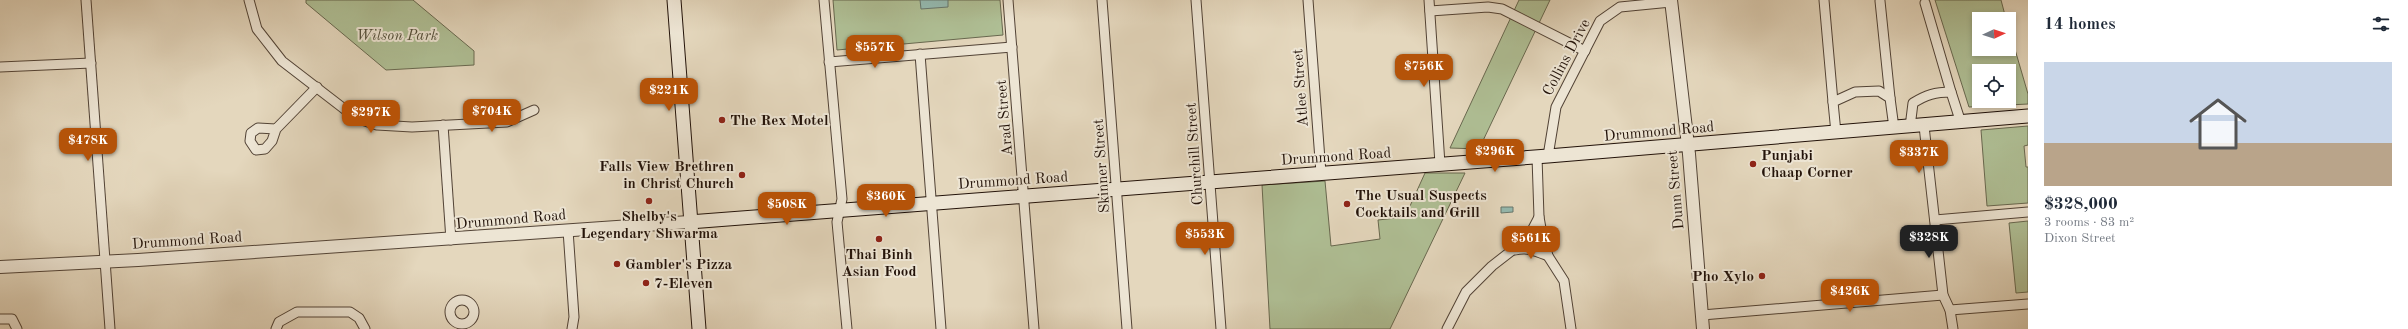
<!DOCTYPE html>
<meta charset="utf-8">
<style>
body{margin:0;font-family:"Old Standard TT",serif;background:#f2f2f3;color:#1f2937;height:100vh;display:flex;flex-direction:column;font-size:15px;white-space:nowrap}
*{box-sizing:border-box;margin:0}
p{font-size:13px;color:#747a83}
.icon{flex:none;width:22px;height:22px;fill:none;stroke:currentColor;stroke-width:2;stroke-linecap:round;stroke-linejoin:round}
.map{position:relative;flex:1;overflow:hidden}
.drawer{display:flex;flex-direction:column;background:#fff;width:380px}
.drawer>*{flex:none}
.needle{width:26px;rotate:87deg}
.fabs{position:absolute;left:1972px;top:12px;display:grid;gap:8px}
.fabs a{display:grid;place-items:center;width:44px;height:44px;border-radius:0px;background:#fff;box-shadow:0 2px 6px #0003;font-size:20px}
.price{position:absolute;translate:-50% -34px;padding:0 9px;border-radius:8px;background:#b45309;color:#fff;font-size:13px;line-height:26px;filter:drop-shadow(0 1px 2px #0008)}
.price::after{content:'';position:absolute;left:50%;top:24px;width:12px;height:9px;margin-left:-6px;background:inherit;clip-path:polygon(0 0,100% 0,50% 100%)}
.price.on{background:#222;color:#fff}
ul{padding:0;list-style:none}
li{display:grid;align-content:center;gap:8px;height:212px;padding:0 16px}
li span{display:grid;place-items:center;height:124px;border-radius:0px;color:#555}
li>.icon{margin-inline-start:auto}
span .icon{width:72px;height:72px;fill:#fffc;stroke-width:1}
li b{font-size:17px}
h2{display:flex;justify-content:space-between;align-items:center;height:48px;padding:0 16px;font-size:17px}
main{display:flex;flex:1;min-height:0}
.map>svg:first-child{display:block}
.green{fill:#afbf95;stroke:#68684f;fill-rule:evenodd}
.water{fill:#95bab0;stroke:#67776d}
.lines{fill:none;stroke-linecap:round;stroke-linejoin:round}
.minor-casing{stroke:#524336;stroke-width:11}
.tertiary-casing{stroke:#524336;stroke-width:14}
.secondary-casing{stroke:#221209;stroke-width:15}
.minor{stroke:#ede5d4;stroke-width:9}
.tertiary{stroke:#ede5d4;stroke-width:12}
.secondary{stroke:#ede5d4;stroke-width:13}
.poi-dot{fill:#8f2418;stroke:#ede5d4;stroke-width:1.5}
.labels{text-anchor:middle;stroke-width:4;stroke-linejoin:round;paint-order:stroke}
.park-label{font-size:15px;font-style:italic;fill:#534f3a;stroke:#ede5d4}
.street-label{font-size:15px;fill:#221209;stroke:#ede5d4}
.poi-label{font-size:15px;font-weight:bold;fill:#221209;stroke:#ede5d4;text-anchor:start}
</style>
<main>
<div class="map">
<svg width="2028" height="329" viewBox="0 0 2028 329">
<rect width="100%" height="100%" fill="#e4d7bd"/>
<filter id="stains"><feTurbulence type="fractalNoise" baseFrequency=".005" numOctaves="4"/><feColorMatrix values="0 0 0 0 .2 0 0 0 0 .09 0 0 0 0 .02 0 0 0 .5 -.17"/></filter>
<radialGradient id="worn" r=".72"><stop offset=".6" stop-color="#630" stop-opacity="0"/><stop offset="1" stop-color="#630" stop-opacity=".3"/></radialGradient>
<g class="green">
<path d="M 306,0 L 413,0 L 474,51 L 474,65 L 386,70 L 306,3 Z"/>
<path d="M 833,0 L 1000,0 L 1003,35 L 837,50 Z"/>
<path d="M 1519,0 L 1550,0 L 1479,149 L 1450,148 Z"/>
<path d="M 1935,0 L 2001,0 L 2006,19 L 1979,19 L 1979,49 L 2009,49 L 2009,29 L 2028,94 L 2028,104 L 1969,107 ZM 1979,71 L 2009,71 L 2009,101 L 1979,101 Z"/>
<path d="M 2028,126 L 2028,145 L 2024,146 L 2026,167 L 2028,167 L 2028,203 L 1987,206 L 1981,130 Z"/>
<path d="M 1425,173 L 1465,173 L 1390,329 L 1270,329 L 1262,185 L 1325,181 L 1331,246 L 1380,239 L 1378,220 L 1405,217 Z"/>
<path d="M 2028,221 L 2028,292 L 2016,293 L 2009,223 Z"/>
</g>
<g class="water">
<path d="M 920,0 L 948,0 L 948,7 L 921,9 Z"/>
<path d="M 1501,207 L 1513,207 L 1513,212 L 1501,213 Z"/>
</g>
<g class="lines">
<g class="minor-casing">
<g id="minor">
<path d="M 86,0 L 110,329"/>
<path d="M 249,0 L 257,29 L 282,61 L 356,118 L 377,125 L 412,127 L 507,122 L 534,110"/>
<path d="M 824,0 L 842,199 L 837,222 L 847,329"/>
<path d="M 1008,0 L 1034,329"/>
<path d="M 1102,0 L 1127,329"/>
<path d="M 1196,0 L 1221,329"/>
<path d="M 1308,0 L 1321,173"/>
<path d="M 1429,0 L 1440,164"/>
<path d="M 1824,0 L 1833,102"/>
<path d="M 1880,1 L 1890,98"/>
<path d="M 1925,3 L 1951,92"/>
<path d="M 1430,11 L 1488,7 L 1502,9 L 1585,51"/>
<path d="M 920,54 L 941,329"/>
<path d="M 829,62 L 1012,47"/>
<path d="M 0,67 L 91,63"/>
<path d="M 443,125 L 451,240"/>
<path d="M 1924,126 L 1943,295 L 1950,310 L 1953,329"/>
<path d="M 1910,127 L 1913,103 C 1926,95 1935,92 1951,92 L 1961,123"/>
<path d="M 276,129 L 272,141 L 265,149 L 256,150 L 250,141 L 251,133 L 258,128 L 276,129 L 317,87"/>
<path d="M 1836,133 L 1833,102 L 1855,92 L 1879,91 L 1890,98 L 1894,128"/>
<path d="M 1548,156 L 1556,107 L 1600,21 L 1620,7 L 1671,2"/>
<path d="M 1537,157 L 1539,217 L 1542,234 L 1548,256 L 1564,281 L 1571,329"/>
<path d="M 1935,220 L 2028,212"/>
<path d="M 568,230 L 574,317 L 572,329"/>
<path d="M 1515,250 C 1528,247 1536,251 1548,256"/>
<circle cx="462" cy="312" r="12"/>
<path d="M 1950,310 L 2028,304"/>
<path d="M 1702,315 L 1943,295"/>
<path d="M 0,319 L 12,319 L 17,329"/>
<path d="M 276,329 L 279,322 L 297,312 L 350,312 L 359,318 L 365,329"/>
<path d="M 1447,329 L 1466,292 L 1492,266 L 1528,238 L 1539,217"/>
</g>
</g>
<g class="tertiary-casing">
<g id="tertiary">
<path d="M 1671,0 L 1689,154 L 1703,329"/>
<path d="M 0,267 L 138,260 L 689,222"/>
</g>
</g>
<g class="secondary-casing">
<g id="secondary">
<path d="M 674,0 L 699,329"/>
<path d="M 689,222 L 1548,156 L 2028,116"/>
</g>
</g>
<use href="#minor" class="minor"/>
<use href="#tertiary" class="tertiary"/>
<use href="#secondary" class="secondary"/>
</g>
<g class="poi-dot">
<circle cx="722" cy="120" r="4"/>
<circle cx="1753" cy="164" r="4"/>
<circle cx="742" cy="175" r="4"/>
<circle cx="649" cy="201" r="4"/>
<circle cx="1347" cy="204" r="4"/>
<circle cx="879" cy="239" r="4"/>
<circle cx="617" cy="264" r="4"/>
<circle cx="1762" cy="276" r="4"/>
<circle cx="646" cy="283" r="4"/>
</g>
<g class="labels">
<g class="park-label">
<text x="397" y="40">Wilson Park</text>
</g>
<g class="street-label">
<text transform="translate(1566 57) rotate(-62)" y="5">Collins Drive</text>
<text transform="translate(1300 88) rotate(-94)" y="5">Atlee Street</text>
<text transform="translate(1004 118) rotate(-95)" y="5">Arad Street</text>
<text transform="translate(1659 131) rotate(-5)" y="5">Drummond Road</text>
<text transform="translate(1194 154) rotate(-94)" y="5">Churchill Street</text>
<text transform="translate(1336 156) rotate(-4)" y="5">Drummond Road</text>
<text transform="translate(1101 166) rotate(-94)" y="5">Skinner Street</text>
<text transform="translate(1013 180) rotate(-4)" y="5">Drummond Road</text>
<text transform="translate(1675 190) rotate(-95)" y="5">Dunn Street</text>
<text transform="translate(511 219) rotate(-5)" y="5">Drummond Road</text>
<text transform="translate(187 240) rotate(-4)" y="5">Drummond Road</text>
</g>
<g class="poi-label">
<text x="730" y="125">The Rex Motel</text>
<text x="1761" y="160">Punjabi<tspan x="1761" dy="17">Chaap Corner</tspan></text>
<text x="734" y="171" text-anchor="end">Falls View Brethren<tspan x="734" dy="17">in Christ Church</tspan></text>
<text x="1355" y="200">The Usual Suspects<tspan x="1355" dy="17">Cocktails and Grill</tspan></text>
<text x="649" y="221" text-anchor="middle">Shelby's<tspan x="649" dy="17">Legendary Shwarma</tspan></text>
<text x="879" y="259" text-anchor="middle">Thai Binh<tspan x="879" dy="17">Asian Food</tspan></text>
<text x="625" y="269">Gambler's Pizza</text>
<text x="1754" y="281" text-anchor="end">Pho Xylo</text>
<text x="654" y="288">7-Eleven</text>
</g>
</g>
<rect width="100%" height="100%" filter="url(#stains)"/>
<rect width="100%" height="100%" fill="url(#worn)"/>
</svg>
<div class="fabs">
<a><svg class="needle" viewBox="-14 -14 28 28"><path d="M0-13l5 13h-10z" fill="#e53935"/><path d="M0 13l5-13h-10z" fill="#747a83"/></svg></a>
<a><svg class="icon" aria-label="locate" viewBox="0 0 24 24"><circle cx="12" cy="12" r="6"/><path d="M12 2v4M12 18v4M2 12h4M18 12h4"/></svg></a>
</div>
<b class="price" style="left:875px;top:69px">$557K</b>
<b class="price" style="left:1424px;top:88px">$756K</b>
<b class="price" style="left:669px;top:112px">$221K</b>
<b class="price" style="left:492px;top:133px">$704K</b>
<b class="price" style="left:371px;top:134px">$297K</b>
<b class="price" style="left:88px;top:162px">$478K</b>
<b class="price" style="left:1495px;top:173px">$296K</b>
<b class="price" style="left:1919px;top:174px">$337K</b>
<b class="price" style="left:886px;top:218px">$360K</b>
<b class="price" style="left:787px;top:226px">$508K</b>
<b class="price" style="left:1205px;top:256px">$553K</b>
<b class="price on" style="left:1929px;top:259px">$328K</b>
<b class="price" style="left:1531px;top:260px">$561K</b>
<b class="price" style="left:1850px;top:313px">$426K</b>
</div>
<section class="drawer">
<h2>14 homes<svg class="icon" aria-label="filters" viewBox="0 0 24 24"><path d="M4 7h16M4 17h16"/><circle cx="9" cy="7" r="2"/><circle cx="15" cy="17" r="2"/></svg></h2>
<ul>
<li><span style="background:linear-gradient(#c9d6e8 65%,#b9a48a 0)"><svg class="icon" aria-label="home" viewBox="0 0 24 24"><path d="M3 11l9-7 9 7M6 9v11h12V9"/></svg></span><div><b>$328,000</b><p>3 rooms · 83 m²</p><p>Dixon Street</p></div></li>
</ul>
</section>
</main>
